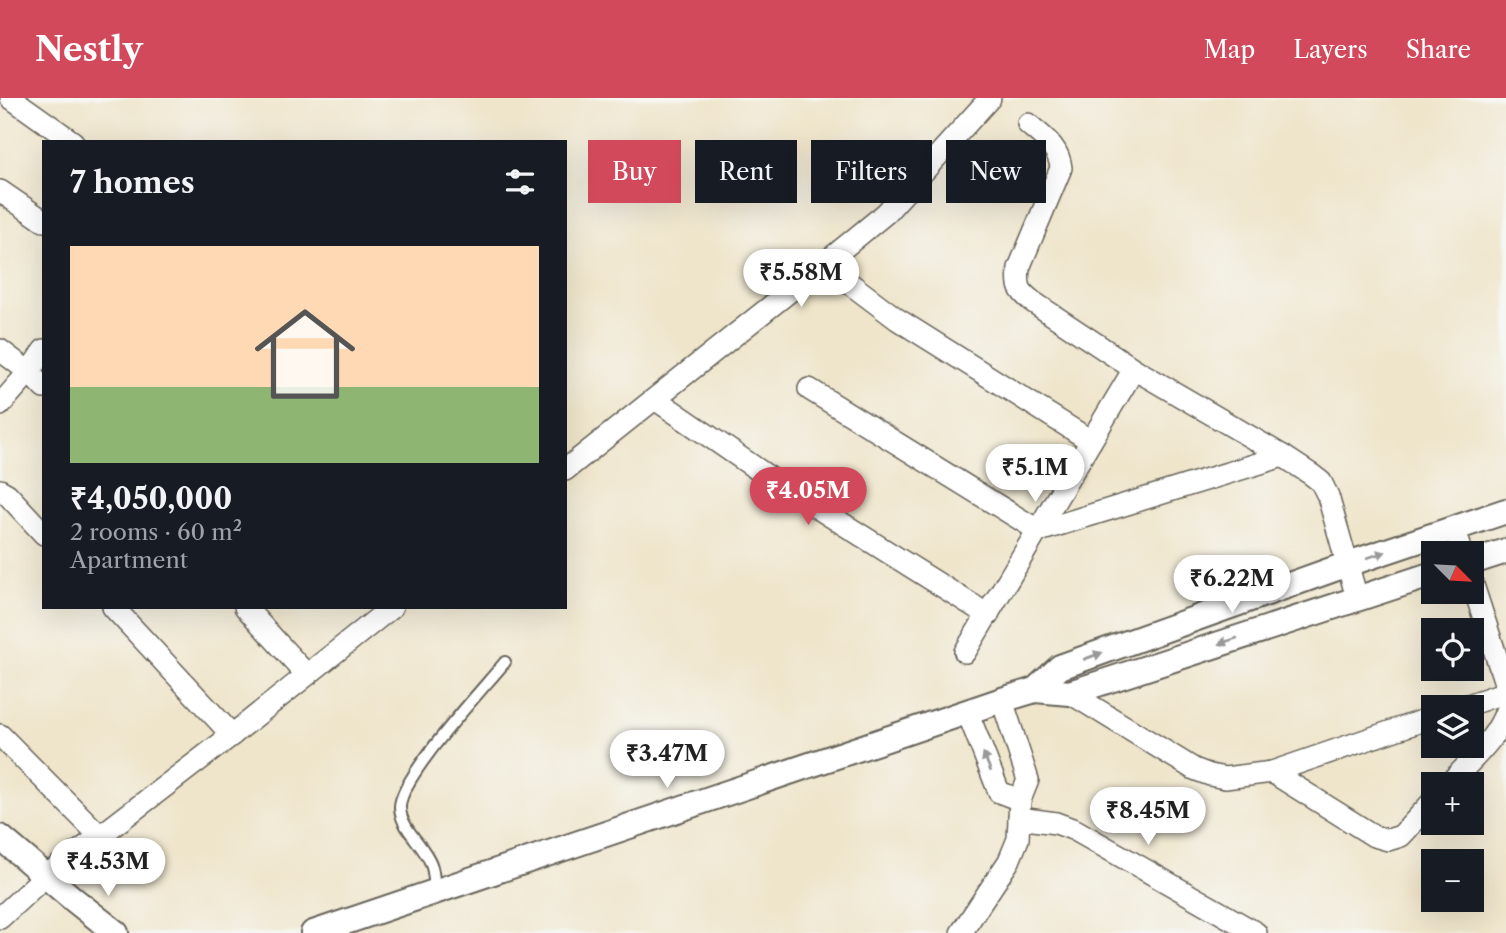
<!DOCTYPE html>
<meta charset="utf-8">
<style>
body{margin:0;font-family:"Libre Caslon Text",serif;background:#242831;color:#f1f3f6;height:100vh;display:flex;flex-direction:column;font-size:26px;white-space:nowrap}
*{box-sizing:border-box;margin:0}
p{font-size:23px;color:#9ea1a6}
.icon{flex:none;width:38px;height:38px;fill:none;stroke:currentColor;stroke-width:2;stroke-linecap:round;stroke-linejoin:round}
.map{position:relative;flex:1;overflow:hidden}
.side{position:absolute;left:42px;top:42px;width:525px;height:469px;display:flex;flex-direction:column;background:#171b24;border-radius:0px;box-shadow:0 7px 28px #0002}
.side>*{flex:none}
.guide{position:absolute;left:588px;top:42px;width:665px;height:63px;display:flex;gap:14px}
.needle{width:46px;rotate:114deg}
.fabs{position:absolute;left:1421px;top:443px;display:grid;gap:14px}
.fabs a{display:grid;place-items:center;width:63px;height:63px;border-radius:0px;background:#171b24;box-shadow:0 7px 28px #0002;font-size:35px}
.price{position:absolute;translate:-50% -60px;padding:0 16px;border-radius:24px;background:#fff;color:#222;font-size:23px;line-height:46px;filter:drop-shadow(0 2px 4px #0008)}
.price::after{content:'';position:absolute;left:50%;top:42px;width:21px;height:16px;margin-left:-10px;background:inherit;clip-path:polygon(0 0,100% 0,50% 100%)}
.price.selected{background:#d1495b;color:#fff}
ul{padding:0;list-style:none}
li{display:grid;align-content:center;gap:14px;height:371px;padding:0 28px}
li span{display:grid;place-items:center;height:217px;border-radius:0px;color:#555}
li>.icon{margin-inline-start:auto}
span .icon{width:126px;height:126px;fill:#fffc;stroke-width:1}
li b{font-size:30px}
h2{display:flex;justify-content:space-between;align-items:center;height:84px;padding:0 28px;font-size:30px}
.chip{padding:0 24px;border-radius:0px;background:#171b24;box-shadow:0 7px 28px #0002;font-size:24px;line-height:63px}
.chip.selected{background:#d1495b;color:#fff}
header{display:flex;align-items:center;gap:42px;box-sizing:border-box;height:98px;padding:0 35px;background:#d1495b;color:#fff}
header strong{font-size:33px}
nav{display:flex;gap:38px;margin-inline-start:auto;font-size:24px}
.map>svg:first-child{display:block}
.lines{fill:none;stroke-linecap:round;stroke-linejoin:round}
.service-casing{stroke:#666259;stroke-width:14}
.minor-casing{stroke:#666259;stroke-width:24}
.tertiary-casing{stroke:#666259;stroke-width:28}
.service{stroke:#fff;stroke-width:10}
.minor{stroke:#fff;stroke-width:21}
.tertiary{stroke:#fff;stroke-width:24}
.oneway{fill:#999}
</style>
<header>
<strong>Nestly</strong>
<nav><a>Map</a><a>Layers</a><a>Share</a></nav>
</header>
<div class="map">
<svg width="1506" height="835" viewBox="0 0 1506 835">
<rect width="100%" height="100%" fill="#f6f6f2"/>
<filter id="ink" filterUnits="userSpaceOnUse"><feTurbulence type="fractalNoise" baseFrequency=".0143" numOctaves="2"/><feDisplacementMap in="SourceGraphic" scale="14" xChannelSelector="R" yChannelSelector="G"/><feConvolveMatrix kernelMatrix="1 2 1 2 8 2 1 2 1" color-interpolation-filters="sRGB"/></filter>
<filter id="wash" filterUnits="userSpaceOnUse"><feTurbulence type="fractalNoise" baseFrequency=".00686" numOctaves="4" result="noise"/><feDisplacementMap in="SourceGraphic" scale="28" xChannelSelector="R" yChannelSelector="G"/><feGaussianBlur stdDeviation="1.57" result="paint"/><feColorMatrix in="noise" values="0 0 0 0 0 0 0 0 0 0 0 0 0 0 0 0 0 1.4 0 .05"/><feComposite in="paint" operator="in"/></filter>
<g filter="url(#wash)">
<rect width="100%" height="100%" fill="#efe5cb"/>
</g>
<g filter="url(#ink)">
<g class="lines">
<g class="service-casing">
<path id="service" d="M 435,792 C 434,784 434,774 431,766 C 424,747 401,731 400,710 C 398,681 483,591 505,564"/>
</g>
<g class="minor-casing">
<g id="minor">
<path d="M 11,0 L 73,44"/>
<path d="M 1028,26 C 1043,39 1059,49 1061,70 L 1019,170 C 1017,189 1019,193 1033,204 L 1134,271 L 1283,358 L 1312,377 L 1321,384 L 1328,398 L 1357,500"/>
<path d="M 0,93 L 44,123"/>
<path d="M 824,166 L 897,221 L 1091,343"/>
<path d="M 0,252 L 29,274 L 44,290"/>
<path d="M 809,291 L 1039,433 L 1283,358"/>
<path d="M 655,301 L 773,382 L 988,517"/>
<path d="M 0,307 L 29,274 L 44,252"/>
<path d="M 565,372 L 824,166 L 886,115 L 990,0"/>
<path d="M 0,392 L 7,396 L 44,436"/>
<path d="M 1455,430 L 1462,455"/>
<path d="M 1472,484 L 1506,588"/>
<path d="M 113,509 L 232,637"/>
<path d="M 245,509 L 307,577"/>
<path d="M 965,554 L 1134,271"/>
<path d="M 1070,595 L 1194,671 L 1210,677 L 1225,680 L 1272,674 L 1433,619"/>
<path d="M 1462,609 L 1506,594"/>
<path d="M 967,613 L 999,694 L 1020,702"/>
<path d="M 0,637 L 100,738"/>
<path d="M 1272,674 L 1374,738 L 1388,742 L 1401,738 L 1433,703"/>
<path d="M 1449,686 C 1470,663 1496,642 1506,613"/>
<path d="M 1019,720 L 1056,725 L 1075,732 L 1256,835"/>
<path d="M 0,820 L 45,778 L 100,738 L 232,637 L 392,509"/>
<path d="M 961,835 L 1009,763 L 1018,741 L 1020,702 L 1028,682 L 1002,602"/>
</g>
</g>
<g class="tertiary-casing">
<g id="tertiary">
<path d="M 1472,464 L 1506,453"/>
<path d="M 1035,592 L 1060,569 L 1348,466 L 1506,413"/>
<path d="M 0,739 L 73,801 L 116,835"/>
<path d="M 313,835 L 1002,602 L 1035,592 L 1070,595 L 1433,476"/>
</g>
</g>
<use href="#service" class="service"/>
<use href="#minor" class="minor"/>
<use href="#tertiary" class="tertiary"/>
</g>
<defs><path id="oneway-solid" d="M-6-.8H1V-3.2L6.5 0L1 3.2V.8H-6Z" transform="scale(1.75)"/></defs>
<g class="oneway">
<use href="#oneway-solid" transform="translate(1376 457) rotate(-18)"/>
<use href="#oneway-solid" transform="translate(1228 543) rotate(162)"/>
<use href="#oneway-solid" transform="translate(1093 558) rotate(-20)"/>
<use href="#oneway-solid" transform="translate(987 664) rotate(-112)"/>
</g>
</g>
</svg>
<div class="fabs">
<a><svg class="needle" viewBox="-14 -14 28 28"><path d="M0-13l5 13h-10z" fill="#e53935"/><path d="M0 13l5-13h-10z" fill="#9ea1a6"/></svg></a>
<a><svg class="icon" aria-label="locate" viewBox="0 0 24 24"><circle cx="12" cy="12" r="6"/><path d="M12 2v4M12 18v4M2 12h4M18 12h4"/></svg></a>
<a><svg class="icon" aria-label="layers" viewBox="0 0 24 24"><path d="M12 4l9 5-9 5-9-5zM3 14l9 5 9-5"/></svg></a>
<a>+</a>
<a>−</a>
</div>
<b class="price" style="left:801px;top:211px">₹5.58M</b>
<b class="price" style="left:1035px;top:406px">₹5.1M</b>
<b class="price selected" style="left:808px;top:429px">₹4.05M</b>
<b class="price" style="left:1232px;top:517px">₹6.22M</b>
<b class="price" style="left:667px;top:692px">₹3.47M</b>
<b class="price" style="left:1148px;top:749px">₹8.45M</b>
<b class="price" style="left:108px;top:800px">₹4.53M</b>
<div class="guide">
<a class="chip selected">Buy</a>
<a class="chip">Rent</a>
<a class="chip">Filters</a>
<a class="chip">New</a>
</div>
<section class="side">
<h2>7 homes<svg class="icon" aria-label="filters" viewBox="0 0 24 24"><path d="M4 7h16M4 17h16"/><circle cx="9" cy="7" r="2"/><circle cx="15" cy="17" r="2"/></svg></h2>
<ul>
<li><span style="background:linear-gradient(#ffd9b3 65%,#8fb573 0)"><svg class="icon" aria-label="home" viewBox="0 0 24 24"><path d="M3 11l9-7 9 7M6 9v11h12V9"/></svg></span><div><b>₹4,050,000</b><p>2 rooms · 60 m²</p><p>Apartment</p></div></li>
</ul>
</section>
</div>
